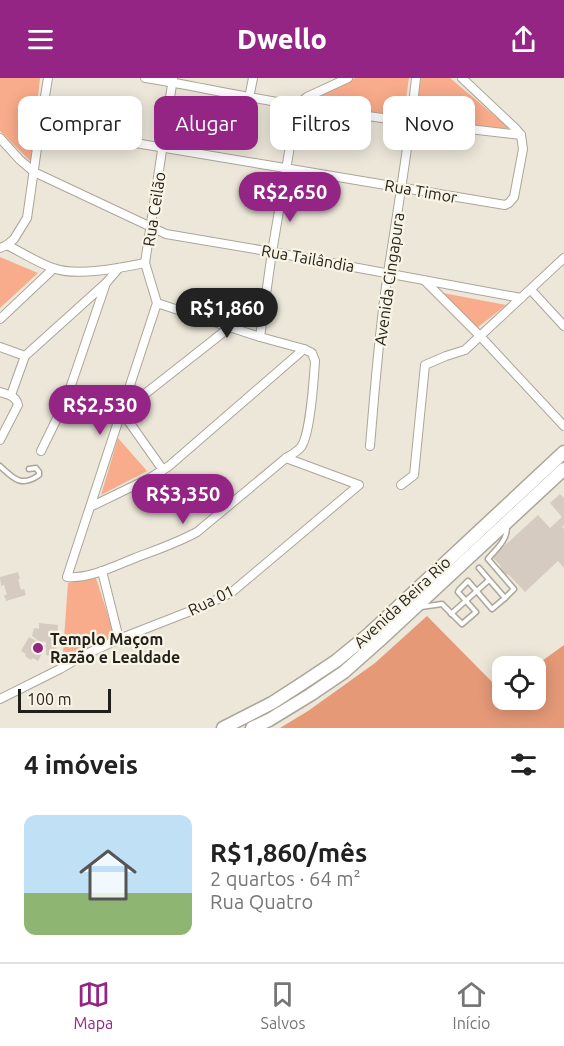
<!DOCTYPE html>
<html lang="pt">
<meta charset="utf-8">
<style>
body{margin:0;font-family:Ubuntu,sans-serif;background:#f6f6f6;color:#222;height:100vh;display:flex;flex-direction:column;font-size:22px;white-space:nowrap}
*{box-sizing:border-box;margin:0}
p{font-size:20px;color:#767676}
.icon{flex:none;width:33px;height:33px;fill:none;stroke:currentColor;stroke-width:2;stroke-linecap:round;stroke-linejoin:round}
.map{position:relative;height:650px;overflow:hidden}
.side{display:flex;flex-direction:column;background:#fff;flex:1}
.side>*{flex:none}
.hud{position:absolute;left:18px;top:18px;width:528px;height:54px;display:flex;gap:12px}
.controls{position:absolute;left:492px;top:578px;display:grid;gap:12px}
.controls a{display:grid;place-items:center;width:54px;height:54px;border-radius:12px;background:#fff;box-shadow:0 3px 15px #0003;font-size:30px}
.scale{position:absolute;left:18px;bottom:15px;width:93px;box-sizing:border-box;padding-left:6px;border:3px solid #211f1a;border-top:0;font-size:16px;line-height:21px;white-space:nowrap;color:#211f1a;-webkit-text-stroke:4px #f9f4e6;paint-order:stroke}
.price{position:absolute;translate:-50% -51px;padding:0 14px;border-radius:21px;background:#942585;color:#fff;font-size:20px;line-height:39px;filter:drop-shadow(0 2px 3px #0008)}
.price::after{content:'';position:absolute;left:50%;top:36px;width:18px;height:14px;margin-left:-9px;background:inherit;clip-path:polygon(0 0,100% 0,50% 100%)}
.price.selected{background:#222;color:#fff}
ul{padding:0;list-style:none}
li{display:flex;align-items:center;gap:18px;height:150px;padding:0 24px}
li span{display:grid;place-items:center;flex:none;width:168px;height:120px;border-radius:12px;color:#555}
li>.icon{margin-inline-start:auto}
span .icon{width:72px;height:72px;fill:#fffc;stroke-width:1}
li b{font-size:26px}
h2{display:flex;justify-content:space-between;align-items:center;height:72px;padding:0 24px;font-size:26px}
.tag{padding:0 21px;border-radius:12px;background:#fff;box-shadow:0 3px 15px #0003;font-size:21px;line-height:54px}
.tag.selected{background:#942585;color:#fff}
header{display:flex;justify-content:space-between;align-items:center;height:78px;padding:0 24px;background:#942585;color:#fff;font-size:27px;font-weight:800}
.tab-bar{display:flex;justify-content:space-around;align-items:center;height:84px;border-top:2px solid #e0e0e0;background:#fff;font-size:16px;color:#767676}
.tab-bar a{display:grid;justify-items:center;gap:3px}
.tab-bar .selected{color:#942585}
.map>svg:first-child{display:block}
.green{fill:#f9ac8b}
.forest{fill:#e59977}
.building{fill:#d6cbc0}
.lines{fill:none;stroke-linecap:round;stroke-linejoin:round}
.lane-casing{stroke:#aba699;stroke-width:7}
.street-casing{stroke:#aba699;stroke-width:10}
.primary-casing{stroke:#aba699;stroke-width:15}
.lane{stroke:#fff;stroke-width:4}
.street{stroke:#fff;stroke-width:8}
.primary{stroke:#fff;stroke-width:12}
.poi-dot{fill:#942585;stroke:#f9f4e6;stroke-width:2}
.labels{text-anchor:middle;stroke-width:4.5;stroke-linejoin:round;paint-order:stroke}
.street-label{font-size:16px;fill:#211f1a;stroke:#f9f4e6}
.poi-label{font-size:16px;font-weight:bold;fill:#211f1a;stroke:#f9f4e6;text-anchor:start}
</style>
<header><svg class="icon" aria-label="menu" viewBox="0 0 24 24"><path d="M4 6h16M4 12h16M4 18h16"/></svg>Dwello<svg class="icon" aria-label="share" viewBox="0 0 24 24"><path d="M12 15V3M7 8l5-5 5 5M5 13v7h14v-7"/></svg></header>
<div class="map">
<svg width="564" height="650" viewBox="0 0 564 650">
<rect width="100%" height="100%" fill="#ece7d9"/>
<g class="green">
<path d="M 0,0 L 40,0 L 31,84 L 0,53 Z"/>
<path d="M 355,0 L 409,0 L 404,35 L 398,40 L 310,25 L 308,22 Z"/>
<path d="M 421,0 L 450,0 L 508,49 L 507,51 L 419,43 L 416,37 Z"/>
<path d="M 0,179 L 38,195 L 0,230 Z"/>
<path d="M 443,215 L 506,227 L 477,250 Z"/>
<path d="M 118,360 L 147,393 L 101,417 Z"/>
<path d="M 96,500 L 115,559 L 62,588 L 68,505 Z"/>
</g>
<path class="forest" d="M 427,538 L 501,613 L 502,612 L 502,621 L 536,621 L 535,588 L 564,567 L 564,650 L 280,650 L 308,633 L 375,585 Z"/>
<g class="building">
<path d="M 560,416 L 564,420 L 564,447 L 562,449 L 564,451 L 564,490 L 558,483 L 525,514 L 509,497 L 502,495 L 500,487 L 492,479 L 538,437 L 550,450 L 562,439 L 550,425 Z"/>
<path d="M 18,494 L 20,501 L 18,501 L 21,512 L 24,511 L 26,517 L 6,523 L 4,517 L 7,517 L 4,507 L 1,508 L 0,499 Z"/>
<path d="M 39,545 L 58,547 L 56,578 L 46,577 L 46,564 L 39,563 L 32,558 L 34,550 L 39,551 Z"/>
<path d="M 29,559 L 46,568 L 38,583 L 33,580 L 31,582 L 25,578 L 26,576 L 21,573 Z"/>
</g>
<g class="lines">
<g class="lane-casing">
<g id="lane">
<path d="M 0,388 C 13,400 21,410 39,397 L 39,394 L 36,390 L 29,391"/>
<path d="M 479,490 L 505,520 L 514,511 L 488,481 C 496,471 507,463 507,449"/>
<path d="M 421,529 L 442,526 L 462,546 L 476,534 L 458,514 L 459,512 L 468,503 L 492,531 L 505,520"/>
<path d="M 451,536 L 489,502"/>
</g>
</g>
<g class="street-casing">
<g id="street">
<path d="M 145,0 C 180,5 214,13 249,19 C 339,36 430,47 521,57"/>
<path d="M 249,20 L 253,0"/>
<path d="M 40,49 L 505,127 L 509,125 L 514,119 L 523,71 L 521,57 L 516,51 L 462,0"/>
<path d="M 0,60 L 20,82 L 34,94 L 166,156 L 272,174 L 521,220"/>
<path d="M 7,167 C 21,174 38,185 53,190 C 76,199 120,190 145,185"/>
<path d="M 0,170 L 7,167 L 14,161 L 27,140 L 40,49 L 48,0"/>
<path d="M 424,202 L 480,258 L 564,348"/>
<path d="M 531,212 L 564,248"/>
<path d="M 157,225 L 260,259 L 304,271"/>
<path d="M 0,241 L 53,191"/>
<path d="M 260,259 L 272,174 L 297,27 L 307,19 L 348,0"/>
<path d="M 0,269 L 25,278 L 106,205 L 119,190"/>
<path d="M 0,314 C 9,317 16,318 18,327 L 0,362"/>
<path d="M 11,317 L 25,278"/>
<path d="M 370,368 C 375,310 379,252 388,195 C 398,130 409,65 416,0"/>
<path d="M 41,373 L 66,322 L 106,205"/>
<path d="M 163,392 L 122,334 L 230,249"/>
<path d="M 401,407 L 414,397 L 425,287 L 446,278 L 465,272 L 564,180"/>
<path d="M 90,429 L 150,400 L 169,388 L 304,271 L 312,275 L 315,283 C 314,299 310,357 301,369 C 297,374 291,377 286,380 L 197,454 C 177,465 156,472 135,480 C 114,488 90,501 67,499 L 157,225 L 145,185 L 173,0"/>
<path d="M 102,493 L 119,561"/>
<path d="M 0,621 L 60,591 L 82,578 L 119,561 L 206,527 L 232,514 L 359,407 L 286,380"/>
</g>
</g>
<g class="primary-casing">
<g id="primary">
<path d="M 223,650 L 272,625 L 306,603 L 336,583 L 369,556 L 564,374"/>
<path d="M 252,650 L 269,642 L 310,617 L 344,594 L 380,562 L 564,391"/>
</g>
</g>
<use href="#lane" class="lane"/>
<use href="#street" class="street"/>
<use href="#primary" class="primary"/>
</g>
<circle class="poi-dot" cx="38" cy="570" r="6"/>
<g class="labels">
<g class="street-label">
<text transform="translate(421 113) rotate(10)" y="6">Rua Timor</text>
<text transform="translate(154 131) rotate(-81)" y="6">Rua Ceilão</text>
<text transform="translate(308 180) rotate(10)" y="6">Rua Tailândia</text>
<text transform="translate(389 201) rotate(-82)" y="6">Avenida Cingapura</text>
<text transform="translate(211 522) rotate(-26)" y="6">Rua 01</text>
<text transform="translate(402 524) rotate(-43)" y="6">Avenida Beira Rio</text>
</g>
<g class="poi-label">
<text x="50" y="567">Templo Maçom<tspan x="50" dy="18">Razão e Lealdade</tspan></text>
</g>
</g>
</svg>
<div class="controls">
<a><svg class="icon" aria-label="locate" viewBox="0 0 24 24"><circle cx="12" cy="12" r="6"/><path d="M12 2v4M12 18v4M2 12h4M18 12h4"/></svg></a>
</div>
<div class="scale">100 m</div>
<b class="price" style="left:290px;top:145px">R$2,650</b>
<b class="price selected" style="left:227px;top:261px">R$1,860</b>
<b class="price" style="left:100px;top:358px">R$2,530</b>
<b class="price" style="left:183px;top:447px">R$3,350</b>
<div class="hud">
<a class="tag">Comprar</a>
<a class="tag selected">Alugar</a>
<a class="tag">Filtros</a>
<a class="tag">Novo</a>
</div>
</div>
<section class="side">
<h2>4 imóveis<svg class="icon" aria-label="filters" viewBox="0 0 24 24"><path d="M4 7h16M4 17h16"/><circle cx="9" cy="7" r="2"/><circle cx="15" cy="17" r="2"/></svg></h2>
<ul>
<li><span style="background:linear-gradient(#bfe0f5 65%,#8fb573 0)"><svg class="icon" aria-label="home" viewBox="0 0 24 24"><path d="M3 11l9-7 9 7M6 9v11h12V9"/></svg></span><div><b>R$1,860/mês</b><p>2 quartos · 64 m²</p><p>Rua Quatro</p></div></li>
</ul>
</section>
<nav class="tab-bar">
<a class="selected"><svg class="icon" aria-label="map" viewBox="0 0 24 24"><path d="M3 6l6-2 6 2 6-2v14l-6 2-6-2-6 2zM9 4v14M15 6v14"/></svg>Mapa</a>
<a><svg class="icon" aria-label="saved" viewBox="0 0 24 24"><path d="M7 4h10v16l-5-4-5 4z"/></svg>Salvos</a>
<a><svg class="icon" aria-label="home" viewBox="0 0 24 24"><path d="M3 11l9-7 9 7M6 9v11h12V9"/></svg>Início</a>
</nav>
